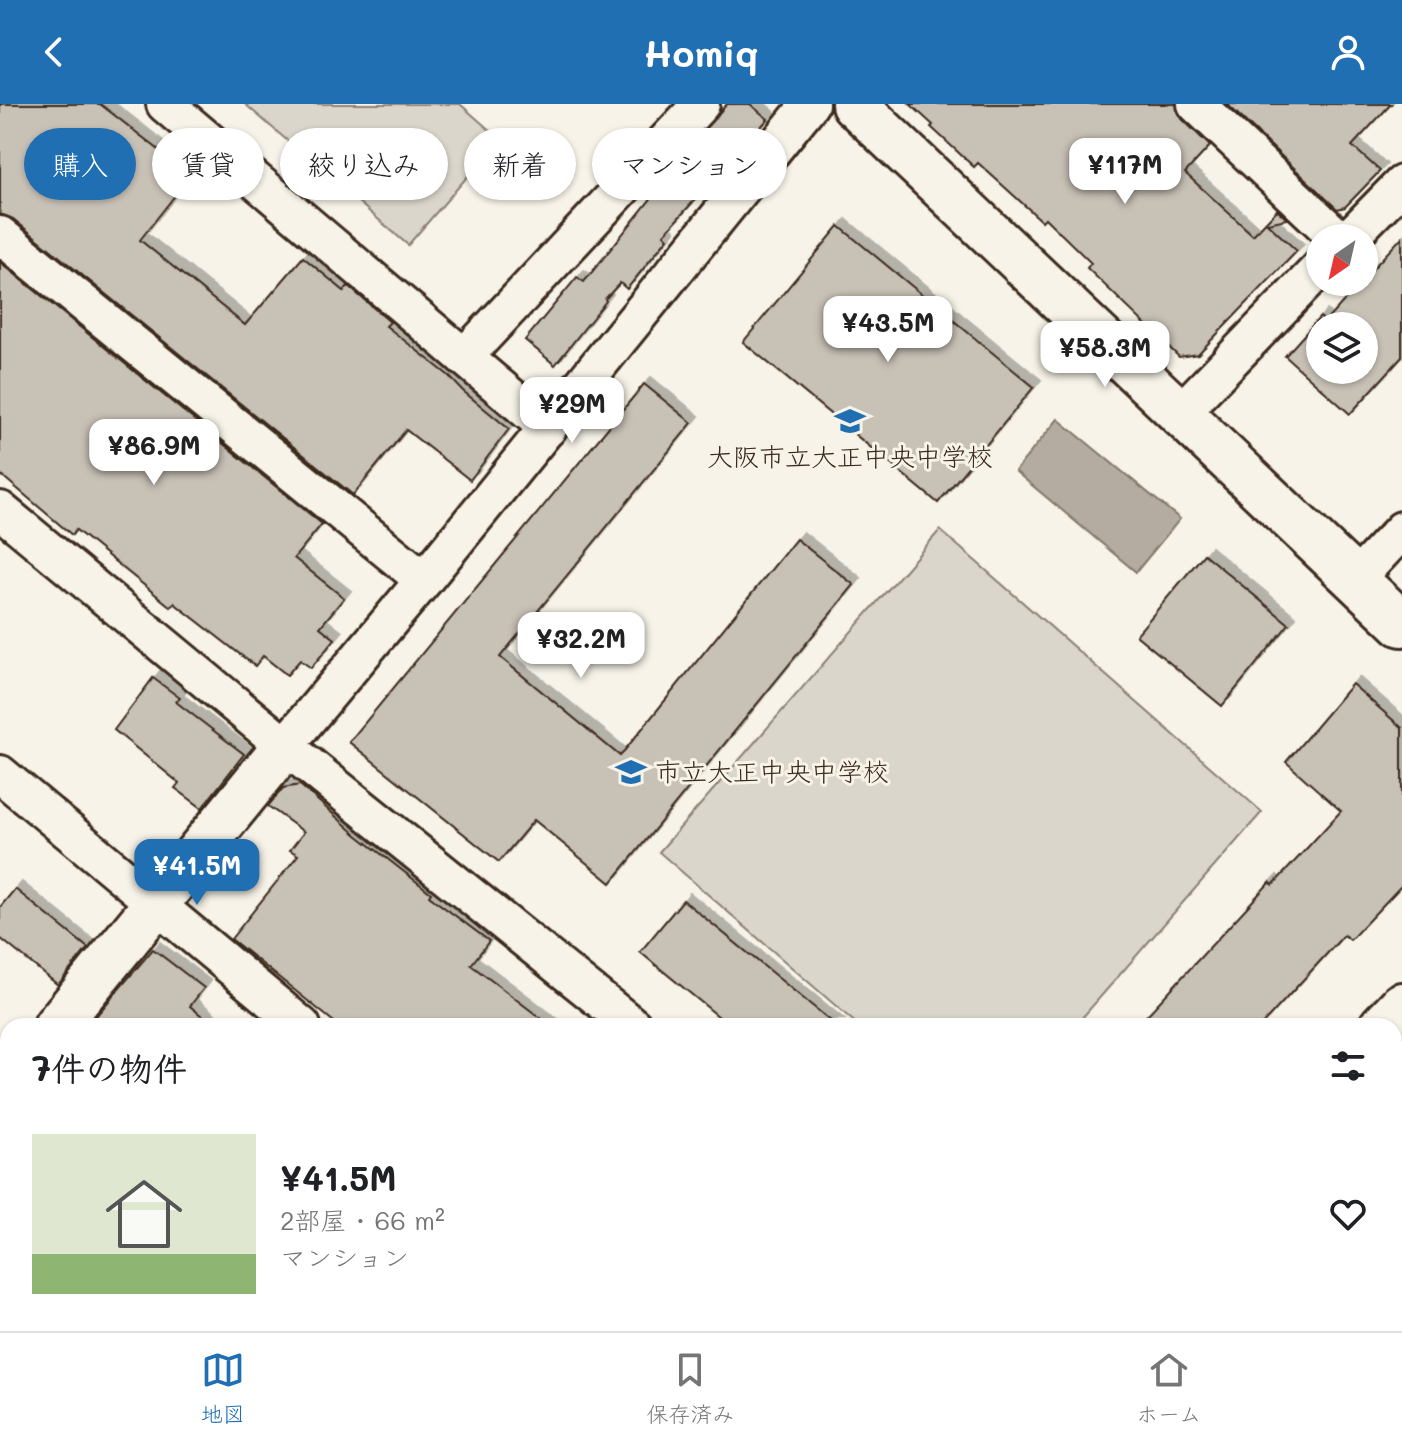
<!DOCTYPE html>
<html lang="ja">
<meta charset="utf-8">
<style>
body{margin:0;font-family:Mali,"Klee One",sans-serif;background:#f6f6f6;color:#202124;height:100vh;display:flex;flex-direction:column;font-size:30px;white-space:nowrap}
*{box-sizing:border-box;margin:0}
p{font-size:26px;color:#757577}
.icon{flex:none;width:44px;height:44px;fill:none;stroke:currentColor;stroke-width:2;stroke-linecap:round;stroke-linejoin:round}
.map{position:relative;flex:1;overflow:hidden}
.panel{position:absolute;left:0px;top:914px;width:1402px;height:314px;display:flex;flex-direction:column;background:#fff;border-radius:24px 24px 0 0;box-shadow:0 2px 6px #0004}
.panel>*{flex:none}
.top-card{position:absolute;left:24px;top:24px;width:800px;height:72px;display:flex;gap:16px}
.needle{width:52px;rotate:214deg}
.tools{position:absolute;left:1306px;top:120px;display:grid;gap:16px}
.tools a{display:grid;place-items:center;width:72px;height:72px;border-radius:50%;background:#fff;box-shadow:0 2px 6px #0004;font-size:40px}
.price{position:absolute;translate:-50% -68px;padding:0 18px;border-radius:16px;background:#fff;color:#222;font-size:26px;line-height:52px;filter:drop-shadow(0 2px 4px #0008)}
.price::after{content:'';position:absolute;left:50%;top:48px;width:24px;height:18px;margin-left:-12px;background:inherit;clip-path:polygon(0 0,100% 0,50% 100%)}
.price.selected{background:#1f6fb2;color:#fff}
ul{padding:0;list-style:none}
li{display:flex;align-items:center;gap:24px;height:200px;padding:0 32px}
li span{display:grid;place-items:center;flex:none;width:224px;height:160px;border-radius:0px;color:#555}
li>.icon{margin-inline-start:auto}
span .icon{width:96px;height:96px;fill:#fffc;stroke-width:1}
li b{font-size:34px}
h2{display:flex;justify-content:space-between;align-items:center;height:96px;padding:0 32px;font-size:34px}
.chip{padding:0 28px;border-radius:36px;background:#fff;box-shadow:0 2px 6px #0004;font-size:28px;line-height:72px}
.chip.selected{background:#1f6fb2;color:#fff}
header{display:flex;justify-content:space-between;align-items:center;height:104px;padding:0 32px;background:#1f6fb2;color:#fff;font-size:36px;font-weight:700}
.tab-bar{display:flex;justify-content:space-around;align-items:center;height:112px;border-top:2px solid #e0e0e0;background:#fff;font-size:22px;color:#757577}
.tab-bar a{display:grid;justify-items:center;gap:4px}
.tab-bar .selected{color:#1f6fb2}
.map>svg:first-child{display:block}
.green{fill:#dbd6cb;stroke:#8b8074;stroke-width:2}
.water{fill:#b4aca0;stroke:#84786c;stroke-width:2}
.building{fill:#c8c1b6;stroke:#3b2a1e;stroke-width:2;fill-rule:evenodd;filter:url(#shadow)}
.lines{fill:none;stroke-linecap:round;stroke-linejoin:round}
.street-casing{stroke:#3b2a1e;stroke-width:42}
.secondary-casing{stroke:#3b2a1e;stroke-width:50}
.street{stroke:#f7f3e8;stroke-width:36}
.secondary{stroke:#f7f3e8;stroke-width:44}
.labels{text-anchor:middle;stroke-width:6;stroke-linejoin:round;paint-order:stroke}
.poi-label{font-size:26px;fill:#3b2a1e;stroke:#f7f3e8}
</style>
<header><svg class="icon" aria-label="back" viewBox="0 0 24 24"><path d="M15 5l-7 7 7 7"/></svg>Homiq<svg class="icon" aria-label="person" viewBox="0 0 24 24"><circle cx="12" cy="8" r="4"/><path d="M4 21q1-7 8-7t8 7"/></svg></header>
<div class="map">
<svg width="1402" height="1227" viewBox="0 0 1402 1227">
<defs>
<filter id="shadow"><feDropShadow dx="7" dy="-7" stdDeviation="0" flood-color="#0004"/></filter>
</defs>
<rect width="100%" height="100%" fill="#f7f3e8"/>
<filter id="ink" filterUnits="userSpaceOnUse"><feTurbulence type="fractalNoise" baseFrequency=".0125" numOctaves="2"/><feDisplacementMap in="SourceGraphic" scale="16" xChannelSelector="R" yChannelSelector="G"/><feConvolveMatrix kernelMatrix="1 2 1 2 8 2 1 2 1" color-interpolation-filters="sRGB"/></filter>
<g filter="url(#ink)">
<g class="green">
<path d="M 245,0 L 460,0 L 500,35 L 408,141 Z"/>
<path d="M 940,426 L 1262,708 L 1075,922 L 859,922 L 659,748 Z"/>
</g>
<path class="water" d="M 1058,315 L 1180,415 L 1136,468 L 1015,367 Z"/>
<g class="building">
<path d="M 0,0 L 100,0 L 191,71 L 140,136 L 245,221 L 303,153 L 344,187 L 348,182 L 390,218 L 386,222 L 448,271 L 463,287 L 509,325 L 470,376 L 406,326 L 353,391 L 13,115 L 0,110 Z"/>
<path d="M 727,0 L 750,0 L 768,15 L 664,130 L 668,134 L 627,185 L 620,179 L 605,195 L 606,197 L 555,261 L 525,236 L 577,173 L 584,178 L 658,86 L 653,82 Z"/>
<path d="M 910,0 L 1176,0 L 1182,15 L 1210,42 L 1185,69 L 1253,131 L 1277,106 L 1287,115 L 1267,119 L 1297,147 L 1198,250 L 1179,253 L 1087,164 L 1091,159 L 1045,114 L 1042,117 L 978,59 L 974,63 L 931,23 L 933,21 Z"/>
<path d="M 1227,0 L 1391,0 L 1352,42 L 1380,67 L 1345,103 L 1337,105 Z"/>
<path d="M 839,122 L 1034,283 L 938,399 L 743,238 Z"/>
<path d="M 1402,133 L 1402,253 L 1350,310 L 1285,252 L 1320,213 L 1325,218 L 1361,178 L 1364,178 L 1364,174 ZM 1320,222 L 1364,222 L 1364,266 L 1320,266 Z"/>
<path d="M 0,158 L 322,420 L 294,454 L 344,494 L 320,523 L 335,535 L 311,564 L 300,556 L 287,571 L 263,552 L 255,562 L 174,499 L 171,503 L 76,426 L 72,431 L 0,370 Z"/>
<path d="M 644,280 L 692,319 L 500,553 L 620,652 L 796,435 L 854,481 L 611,779 L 534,716 L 499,758 L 349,638 Z"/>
<path d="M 1204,450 L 1289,520 L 1222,602 L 1136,531 Z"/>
<path d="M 153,574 L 180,594 L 176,598 L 244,650 L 202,704 L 175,684 L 179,679 L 114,626 Z"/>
<path d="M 1352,580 L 1402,624 L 1402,781 L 1350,836 L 1344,831 L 1261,922 L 1137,922 L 1270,778 L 1273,781 L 1341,707 L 1286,658 Z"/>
<path d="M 300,681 L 357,731 L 431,789 L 429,792 L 489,837 L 471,861 L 551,922 L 339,922 L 231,835 L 298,751 L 290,746 L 304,728 L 268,702 L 283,684 Z"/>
<path d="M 15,785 L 88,844 L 58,881 L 0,834 L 0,803 Z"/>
<path d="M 683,796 L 837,922 L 730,922 L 640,848 Z"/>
<path d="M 153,845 L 204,884 L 190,902 L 214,922 L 109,922 L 96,912 Z"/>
</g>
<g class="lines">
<g class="street-casing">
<g id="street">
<path d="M 165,0 L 548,324"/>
<path d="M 1196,0 L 1338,134"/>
<path d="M 0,131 L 424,476"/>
<path d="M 1349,134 L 1402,80"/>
<path d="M 464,253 L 701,0"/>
<path d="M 1180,309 L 1320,164"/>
<path d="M 0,406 L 285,642 L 633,922"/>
<path d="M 1355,476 L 1402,426"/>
<path d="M 285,642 L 424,476 L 810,0"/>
<path d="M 0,670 L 302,922"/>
<path d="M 991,1220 L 999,1227"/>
<path d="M 604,1227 L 610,1220"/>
</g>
</g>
<g class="secondary-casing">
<g id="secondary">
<path d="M 854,0 L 1402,520"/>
<path d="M 56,922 L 285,642"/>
<path d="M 1382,922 L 1402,901"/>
<path d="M 0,990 L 8,981"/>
<path d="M 1394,1045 L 1402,1037"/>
<path d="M 321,1220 L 330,1227"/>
<path d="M 1090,1227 L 1097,1220"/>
<path d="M 1222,1227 L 1228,1220"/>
</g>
</g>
<use href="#street" class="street"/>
<use href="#secondary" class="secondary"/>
</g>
</g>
<defs>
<g id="school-bare" transform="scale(2.4)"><path d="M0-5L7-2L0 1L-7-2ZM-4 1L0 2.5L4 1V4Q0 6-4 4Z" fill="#1f6fb2" stroke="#f7f3e8" stroke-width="2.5" paint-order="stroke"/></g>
</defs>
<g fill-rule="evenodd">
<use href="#school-bare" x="850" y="317"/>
<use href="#school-bare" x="631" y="668"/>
</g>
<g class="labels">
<g class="poi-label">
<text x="850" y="362">大阪市立大正中央中学校</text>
<text x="655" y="677" text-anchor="start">市立大正中央中学校</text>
</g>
</g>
</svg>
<div class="tools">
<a><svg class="needle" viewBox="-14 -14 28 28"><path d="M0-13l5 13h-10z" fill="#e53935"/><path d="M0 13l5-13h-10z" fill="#757577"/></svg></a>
<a><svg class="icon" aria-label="layers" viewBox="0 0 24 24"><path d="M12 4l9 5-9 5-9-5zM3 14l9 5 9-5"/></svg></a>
</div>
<b class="price" style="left:1125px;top:102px">¥117M</b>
<b class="price" style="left:888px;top:260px">¥43.5M</b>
<b class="price" style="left:1105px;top:285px">¥58.3M</b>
<b class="price" style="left:572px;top:341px">¥29M</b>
<b class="price" style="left:154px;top:383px">¥86.9M</b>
<b class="price" style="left:581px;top:576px">¥32.2M</b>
<b class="price selected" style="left:197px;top:803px">¥41.5M</b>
<div class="top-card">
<a class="chip selected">購入</a>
<a class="chip">賃貸</a>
<a class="chip">絞り込み</a>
<a class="chip">新着</a>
<a class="chip">マンション</a>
</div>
<section class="panel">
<h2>7件の物件<svg class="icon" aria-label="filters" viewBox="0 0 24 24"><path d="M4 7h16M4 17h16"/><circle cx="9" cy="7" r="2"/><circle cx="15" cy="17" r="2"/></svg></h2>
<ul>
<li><span style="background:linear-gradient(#dfe7d0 75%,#8fb573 0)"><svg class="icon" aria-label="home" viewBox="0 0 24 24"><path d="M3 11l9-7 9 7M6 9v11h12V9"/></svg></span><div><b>¥41.5M</b><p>2部屋 · 66 m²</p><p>マンション</p></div><svg class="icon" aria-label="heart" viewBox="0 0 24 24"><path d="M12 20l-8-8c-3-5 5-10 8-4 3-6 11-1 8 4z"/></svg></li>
</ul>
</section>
</div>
<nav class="tab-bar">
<a class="selected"><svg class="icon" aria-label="map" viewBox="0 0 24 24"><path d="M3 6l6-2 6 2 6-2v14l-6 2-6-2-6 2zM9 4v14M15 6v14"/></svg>地図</a>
<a><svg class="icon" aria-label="saved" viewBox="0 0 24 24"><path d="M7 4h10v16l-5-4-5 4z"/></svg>保存済み</a>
<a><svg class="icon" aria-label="home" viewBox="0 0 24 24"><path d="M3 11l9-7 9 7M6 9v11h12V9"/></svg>ホーム</a>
</nav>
